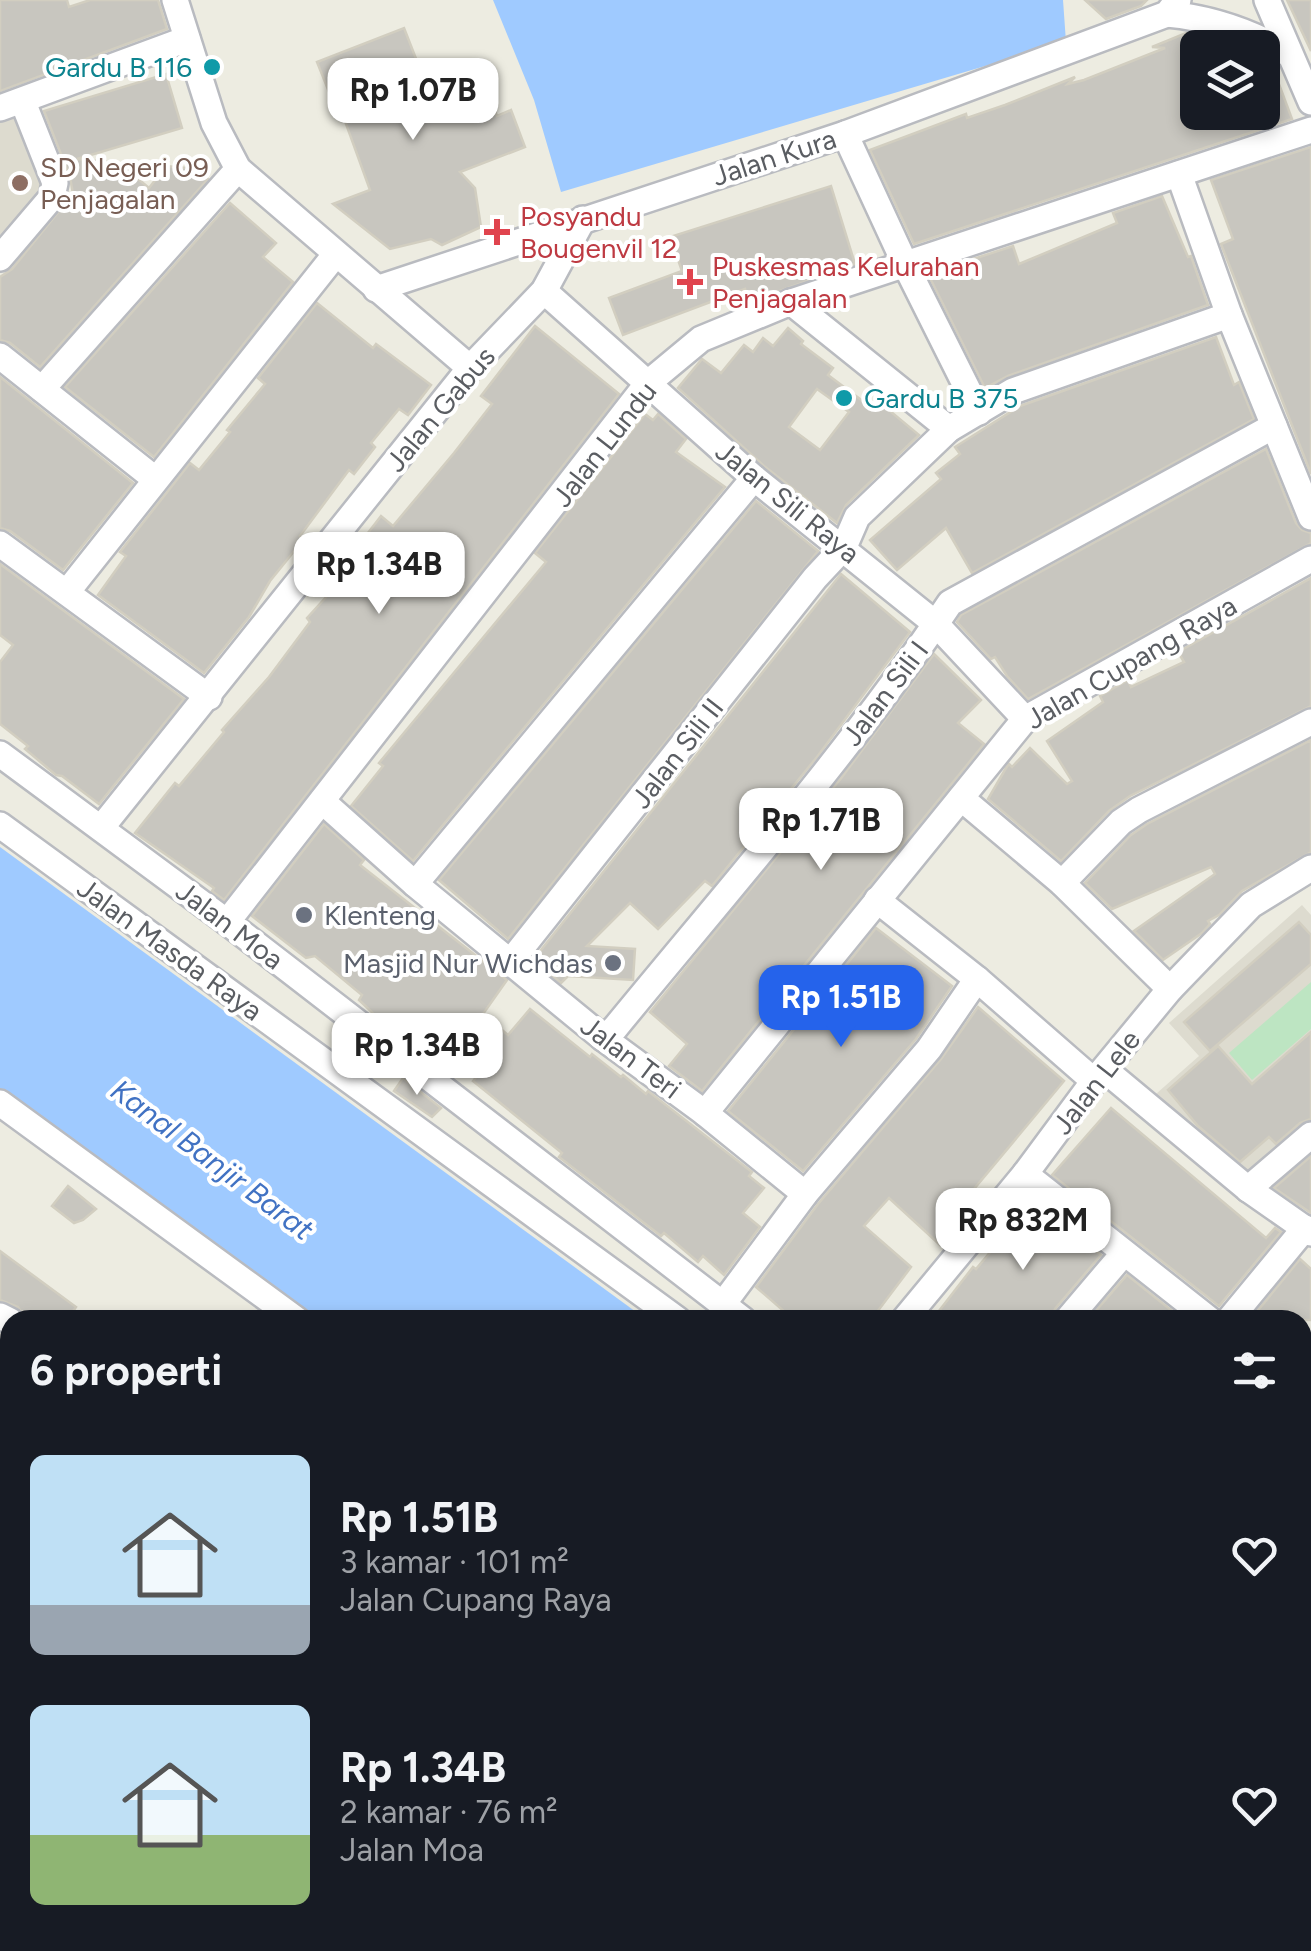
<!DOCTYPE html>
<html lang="id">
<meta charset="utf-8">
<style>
body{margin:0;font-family:Figtree,sans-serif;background:#242831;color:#f1f3f6;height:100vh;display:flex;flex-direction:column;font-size:38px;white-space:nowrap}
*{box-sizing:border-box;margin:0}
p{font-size:32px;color:#9ea1a6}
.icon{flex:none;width:55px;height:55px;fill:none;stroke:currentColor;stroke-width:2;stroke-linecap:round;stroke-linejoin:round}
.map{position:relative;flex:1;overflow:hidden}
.drawer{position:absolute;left:0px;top:1310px;width:1312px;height:642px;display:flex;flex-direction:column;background:#171b24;border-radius:30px 30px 0 0;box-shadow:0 5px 15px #0003}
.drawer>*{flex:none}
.controls{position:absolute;left:1180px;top:30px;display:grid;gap:20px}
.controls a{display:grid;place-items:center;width:100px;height:100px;border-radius:15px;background:#171b24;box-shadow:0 5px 15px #0003;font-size:50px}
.price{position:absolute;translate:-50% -85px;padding:0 22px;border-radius:20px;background:#fff;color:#222;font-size:32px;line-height:65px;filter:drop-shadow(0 2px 5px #0008)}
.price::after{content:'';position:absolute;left:50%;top:60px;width:30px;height:22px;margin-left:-15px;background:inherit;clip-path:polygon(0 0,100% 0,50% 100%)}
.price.selected{background:#2563eb;color:#fff}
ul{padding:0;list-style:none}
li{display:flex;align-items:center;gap:30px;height:250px;padding:0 30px}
li span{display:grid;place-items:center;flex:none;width:280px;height:200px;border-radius:15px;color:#555}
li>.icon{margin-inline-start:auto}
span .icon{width:120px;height:120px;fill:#fffc;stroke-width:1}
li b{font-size:42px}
h2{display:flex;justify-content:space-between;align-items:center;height:120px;padding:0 30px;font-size:42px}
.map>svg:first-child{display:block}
.industrial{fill:#e0dfd9}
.education{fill:#dddbcf}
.green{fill:#bde5c2}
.water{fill:#9fcaff}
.building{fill:#c8c6bf;stroke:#d2cec0;stroke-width:2.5;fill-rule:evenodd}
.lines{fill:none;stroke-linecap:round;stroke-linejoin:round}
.minor-casing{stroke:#b9bbc0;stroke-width:30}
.highway-casing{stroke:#eebf00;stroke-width:42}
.minor{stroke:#fff;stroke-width:25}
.highway{stroke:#fded88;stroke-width:38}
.culture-dot{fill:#0f9aa8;stroke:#fff;stroke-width:4}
.education-dot{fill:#8d6e63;stroke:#fff;stroke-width:4}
.health-dot{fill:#e0444e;stroke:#fff;stroke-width:4}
.worship-dot{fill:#6b7280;stroke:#fff;stroke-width:4}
.labels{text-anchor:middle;stroke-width:8;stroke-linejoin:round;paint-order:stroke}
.culture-label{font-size:28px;fill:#0d838f;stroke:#fff;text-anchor:end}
.street-label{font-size:28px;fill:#5a5d62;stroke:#fff}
.education-label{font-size:28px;fill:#785e54;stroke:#fff;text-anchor:start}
.health-label{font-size:28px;fill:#be3a42;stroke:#fff;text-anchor:start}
.worship-label{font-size:28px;fill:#5b616d;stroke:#fff;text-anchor:start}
.water-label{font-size:30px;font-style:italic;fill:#4172c3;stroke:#fff}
</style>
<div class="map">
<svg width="1311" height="1951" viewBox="0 0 1311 1951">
<rect width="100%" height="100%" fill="#edece1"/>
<path class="industrial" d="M 0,1633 L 10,1635 L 10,1942 L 634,1942 L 648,1951 L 0,1951 Z"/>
<g class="education">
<path d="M 16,111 L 42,167 L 40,199 L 0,247 L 0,116 Z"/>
<path d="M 1302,905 L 1311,915 L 1311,1119 L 1229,1191 L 1148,1101 L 1199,1056 L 1169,1023 Z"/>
</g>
<path class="green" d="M 1311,982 L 1311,1029 L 1252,1080 L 1229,1053 Z"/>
<g class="water">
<path d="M 493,0 L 1063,0 L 1066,42 L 561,192 L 534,100 Z"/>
<path d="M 0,847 L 647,1320 L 316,1320 L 0,1091 Z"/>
<path d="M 1303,1794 L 1311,1800 L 1311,1951 L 1183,1951 L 1172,1943 L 1302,1942 Z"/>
</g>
<g class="building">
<path d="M 0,0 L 67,0 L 69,7 L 90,0 L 158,0 L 167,29 L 0,91 Z"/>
<path d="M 1085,0 L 1147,0 L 1141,6 L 1106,19 Z"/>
<path d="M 1287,0 L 1311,0 L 1311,51 Z"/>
<path d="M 404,28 L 431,97 L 464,85 L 470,101 L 488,94 L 497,116 L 511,110 L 525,147 L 460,172 L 475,188 L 481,227 L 442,245 L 431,239 L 390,249 L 333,204 L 370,190 L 341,110 L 337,112 L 317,62 Z"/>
<path d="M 1186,33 L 1209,38 L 1214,48 L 1198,48 L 1198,112 L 1262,112 L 1262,81 L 1276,76 L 1292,119 L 914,244 L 870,150 L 966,114 L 967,118 L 1005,105 L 1075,77 L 1068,84 L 1084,80 L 1165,48 L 1152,47 Z"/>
<path d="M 166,74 L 182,128 L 77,159 L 119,163 L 149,188 L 166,166 L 197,169 L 208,179 L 40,367 L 10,343 L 0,340 L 0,277 L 12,269 L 73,194 L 70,177 L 44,111 Z"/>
<path d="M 1311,147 L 1311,474 L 1221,244 L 1233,239 L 1211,180 Z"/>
<path d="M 831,186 L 855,264 L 749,302 L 745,289 L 623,335 L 609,298 L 682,271 L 670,237 Z"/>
<path d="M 1162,196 L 1188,257 L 1191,256 L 1208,305 L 1008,376 L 985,388 L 928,274 L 1013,246 L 1019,264 L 1117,223 L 1113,213 Z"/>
<path d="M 230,203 L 276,243 L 263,257 L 293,282 L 154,457 L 65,387 Z"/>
<path d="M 317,303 L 373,348 L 376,344 L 431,385 L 408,415 L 399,409 L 371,443 L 375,447 L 354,474 L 349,470 L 300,536 L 304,539 L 270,581 L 249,617 L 204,673 L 98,595 L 126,556 L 120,552 L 190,463 L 199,470 L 230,432 L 227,430 L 265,384 L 258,378 Z"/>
<path d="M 535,326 L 619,394 L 224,900 L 212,891 L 214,888 L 135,833 L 175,783 L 179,786 L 224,732 L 222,730 L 269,677 L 310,622 L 307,618 L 337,585 L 368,540 L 364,538 L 381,516 L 393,526 L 454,453 L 492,404 L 481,396 Z"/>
<path d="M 788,328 L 803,341 L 801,344 L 833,368 L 828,375 L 872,408 L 878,401 L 919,435 L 846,505 L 837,523 L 764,466 L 678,388 L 702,359 L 721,373 L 744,345 L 753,352 L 763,338 L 773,346 ZM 817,389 L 849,412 L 820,450 L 789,427 Z"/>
<path d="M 1216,337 L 1234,385 L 1239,382 L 1254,419 L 972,573 L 946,528 L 897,570 L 870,540 L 941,479 L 936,473 L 960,454 L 955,447 L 1020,406 Z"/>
<path d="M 0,377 L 133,483 L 63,570 L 10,531 L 0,528 Z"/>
<path d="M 645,414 L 653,420 L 658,414 L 686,439 L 676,452 L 725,487 L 413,861 L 351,806 L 383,766 L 379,763 L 546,562 L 535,553 Z"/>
<path d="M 1266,449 L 1296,523 L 1302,530 L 1311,533 L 1311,543 L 1028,699 L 1007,676 L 995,657 L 991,659 L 957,622 L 961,615 Z"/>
<path d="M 756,501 L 818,551 L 508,939 L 439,880 Z"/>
<path d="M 0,564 L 184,699 L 99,804 L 62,776 L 56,775 L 25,749 L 28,746 L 0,724 L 0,662 L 13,645 L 0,635 Z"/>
<path d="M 841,574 L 910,632 L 817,757 L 712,886 L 705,881 L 658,929 L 630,903 L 587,946 L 635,949 L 633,980 L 568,976 L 561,983 L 533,960 Z"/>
<path d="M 1311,578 L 1311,706 L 1130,796 L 1109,811 L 1061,861 L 988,799 L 1006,768 L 1009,764 L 1012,767 L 1030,748 L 1067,784 L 1072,781 L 1047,741 L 1103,702 L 1100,696 L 1128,680 L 1131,687 L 1184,662 L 1178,652 Z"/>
<path d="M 934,654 L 981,700 L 958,723 L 984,744 L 702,1091 L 669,1066 L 687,1044 L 650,1012 L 842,777 Z"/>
<path d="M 1311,740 L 1311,852 L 1242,891 L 1219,915 L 1208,921 L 1210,924 L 1202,933 L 1163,960 L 1134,931 L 1215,874 L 1211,867 L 1112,909 L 1085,883 L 1131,835 L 1147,824 Z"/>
<path d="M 324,824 L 364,860 L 360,865 L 507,980 L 483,1014 L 508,1035 L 530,1009 L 590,1057 L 592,1054 L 621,1077 L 623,1075 L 646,1094 L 648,1091 L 752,1172 L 749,1176 L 764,1188 L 743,1213 L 760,1227 L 724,1275 L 703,1256 L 698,1262 L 664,1233 L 661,1236 L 559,1157 L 562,1153 L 473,1081 L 482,1070 L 446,1041 L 432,1059 L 379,1019 L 359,1000 L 362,995 L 315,956 L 306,958 L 252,916 Z"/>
<path d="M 1299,922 L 1311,935 L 1311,964 L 1210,1051 L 1184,1022 Z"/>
<path d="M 876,928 L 952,986 L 916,1039 L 803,1171 L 728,1111 Z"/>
<path d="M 978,1007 L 1064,1081 L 949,1219 L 957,1227 L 940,1245 L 889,1198 L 864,1226 L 911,1267 L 871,1320 L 794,1320 L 756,1287 L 818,1204 L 941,1059 Z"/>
<path d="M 1311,1032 L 1311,1119 L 1300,1123 L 1276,1144 L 1269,1137 L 1240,1162 L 1198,1126 L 1168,1090 L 1218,1046 L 1252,1084 Z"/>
<path d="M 403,1078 L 441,1108 L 432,1117 L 394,1091 Z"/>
<path d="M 1111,1108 L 1266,1238 L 1275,1228 L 1281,1232 L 1219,1306 L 1052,1175 Z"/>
<path d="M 1311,1156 L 1311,1213 L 1274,1188 Z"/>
<path d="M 68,1186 L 96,1209 L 83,1220 L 74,1223 L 52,1206 Z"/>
<path d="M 1033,1201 L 1101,1255 L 1055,1309 L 1051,1320 L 932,1320 L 973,1267 L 976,1269 Z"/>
<path d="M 0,1251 L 76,1307 L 67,1320 L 26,1320 L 18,1307 L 0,1300 Z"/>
<path d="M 1300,1259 L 1311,1269 L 1311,1320 L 1250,1320 Z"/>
<path d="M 1127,1275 L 1181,1318 L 1088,1320 Z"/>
</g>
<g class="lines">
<g class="minor-casing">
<g id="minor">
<path d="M 175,0 L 214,123 L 238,169 L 470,368"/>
<path d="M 1267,0 L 1311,102"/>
<path d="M 1167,14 C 1211,18 1249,31 1287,53"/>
<path d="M 0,108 L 187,39"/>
<path d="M 845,134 L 906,266 L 979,412"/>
<path d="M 1179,174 L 1229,315 L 1311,517"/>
<path d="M 0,258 L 52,197 L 55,183 L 23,102"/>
<path d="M 376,289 L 845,134 L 1167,14 L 1178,0"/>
<path d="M 544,291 L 754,478 L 936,624 L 1025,719"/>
<path d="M 791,302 L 949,429"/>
<path d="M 0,356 L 155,479"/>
<path d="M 42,389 L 238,169"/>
<path d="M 0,544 L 209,697"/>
<path d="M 67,592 L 335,255"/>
<path d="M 0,754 L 227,922 L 743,1320"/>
<path d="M 961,798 L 1062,883 L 1170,989"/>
<path d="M 322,801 L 415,884 L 603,1038 L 705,1113 L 805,1194"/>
<path d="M 0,825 L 678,1320"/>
<path d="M 101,828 L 470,368 L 544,291 L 583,219"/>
<path d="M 1062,883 L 1121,822 L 1139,810 L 1311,722"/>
<path d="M 415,884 L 754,478"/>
<path d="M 877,900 L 977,979 L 1094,1081"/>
<path d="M 227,922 L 648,383 L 701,339 L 791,302 L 1311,130"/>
<path d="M 511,961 L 815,578 L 844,547 L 857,517 L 949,429 L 1013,391 L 1229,315"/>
<path d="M 603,1038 L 615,1028 C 729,889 849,753 950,603 L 1274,426"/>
<path d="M 1105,1070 L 1248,1189 L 1311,1233"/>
<path d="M 0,1103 L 297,1320"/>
<path d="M 705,1113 L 1025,719 L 1311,559"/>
<path d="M 1025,1174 L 1210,1320"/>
<path d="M 1248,1189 L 1311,1135"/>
<path d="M 723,1304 L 805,1194 L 929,1049 L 977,979"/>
<path d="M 0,1316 L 10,1321"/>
<path d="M 904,1320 L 1025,1174 L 1094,1081 L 1170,989 L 1251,905 L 1311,868"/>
<path d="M 1067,1320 L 1124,1253"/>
<path d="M 1229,1320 L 1305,1228"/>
<path d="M 1302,1370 L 1311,1376"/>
<path d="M 1302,1525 L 1311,1514"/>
<path d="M 1302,1603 L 1311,1610"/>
<path d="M 1302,1680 L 1311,1671"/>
<path d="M 1302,1774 L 1311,1780"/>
<path d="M 1106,1942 L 1118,1951"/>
<path d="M 1154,1942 L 1166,1951"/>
</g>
</g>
<g class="highway-casing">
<g id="highway">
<path d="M 0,1477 L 10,1481"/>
<path d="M 0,1531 L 10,1535"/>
<path d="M 0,1572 L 10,1575"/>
<path d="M 758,1942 L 770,1951"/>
<path d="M 857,1942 L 870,1951"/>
</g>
</g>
<use href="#minor" class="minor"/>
<use href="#highway" class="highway"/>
</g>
<g class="culture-dot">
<circle cx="212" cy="67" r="10"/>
<circle cx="844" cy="398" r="10"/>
</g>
<circle class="education-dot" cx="20" cy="183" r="10"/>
<g class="health-dot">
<path d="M492 217h10v10h10v10h-10v10h-10v-10h-10v-10h10z"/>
<path d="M685 267h10v10h10v10h-10v10h-10v-10h-10v-10h10z"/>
</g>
<g class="worship-dot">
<circle cx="304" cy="915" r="10"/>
<circle cx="613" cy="963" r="10"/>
</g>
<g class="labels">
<g class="culture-label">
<text x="192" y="77">Gardu B 116</text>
<text x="864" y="408" text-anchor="start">Gardu B 375</text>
</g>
<g class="street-label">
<text transform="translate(774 157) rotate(-18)" y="10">Jalan Kura</text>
<text transform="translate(440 409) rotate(-50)" y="10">Jalan Gabus</text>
<text transform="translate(604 444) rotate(-52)" y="10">Jalan Lundu</text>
<text transform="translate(788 502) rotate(39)" y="10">Jalan Sili Raya</text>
<text transform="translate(1131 662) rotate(-30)" y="10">Jalan Cupang Raya</text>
<text transform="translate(885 693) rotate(-53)" y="10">Jalan Sili I</text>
<text transform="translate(677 753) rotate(-52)" y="10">Jalan Sili II</text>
<text transform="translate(230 925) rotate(37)" y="10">Jalan Moa</text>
<text transform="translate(170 949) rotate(36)" y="10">Jalan Masda Raya</text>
<text transform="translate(631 1057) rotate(37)" y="10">Jalan Teri</text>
<text transform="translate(1096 1082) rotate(-52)" y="10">Jalan Lele</text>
</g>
<g class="education-label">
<text x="40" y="177">SD Negeri 09<tspan x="40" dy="32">Penjagalan</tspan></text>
</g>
<g class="health-label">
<text x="520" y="226">Posyandu<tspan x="520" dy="32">Bougenvil 12</tspan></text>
<text x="712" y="276">Puskesmas Kelurahan<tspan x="712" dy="32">Penjagalan</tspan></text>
</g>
<g class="worship-label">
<text x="324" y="925">Klenteng</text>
<text x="593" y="973" text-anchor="end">Masjid Nur Wichdas</text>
</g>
<g class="water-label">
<text transform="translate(212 1160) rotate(37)" y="10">Kanal Banjir Barat</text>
</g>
</g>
</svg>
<div class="controls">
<a><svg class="icon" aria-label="layers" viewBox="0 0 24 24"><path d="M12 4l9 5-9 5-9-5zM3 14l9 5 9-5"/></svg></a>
</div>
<b class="price" style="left:413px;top:143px">Rp 1.07B</b>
<b class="price" style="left:379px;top:617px">Rp 1.34B</b>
<b class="price" style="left:821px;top:873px">Rp 1.71B</b>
<b class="price selected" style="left:841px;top:1050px">Rp 1.51B</b>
<b class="price" style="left:417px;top:1098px">Rp 1.34B</b>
<b class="price" style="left:1023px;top:1273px">Rp 832M</b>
<section class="drawer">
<h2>6 properti<svg class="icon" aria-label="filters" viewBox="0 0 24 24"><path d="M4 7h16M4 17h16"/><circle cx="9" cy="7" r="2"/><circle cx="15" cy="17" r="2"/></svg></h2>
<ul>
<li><span style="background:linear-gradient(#bfe0f5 75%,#9aa5b1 0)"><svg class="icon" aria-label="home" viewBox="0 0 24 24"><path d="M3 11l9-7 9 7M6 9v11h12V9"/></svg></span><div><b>Rp 1.51B</b><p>3 kamar · 101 m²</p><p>Jalan Cupang Raya</p></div><svg class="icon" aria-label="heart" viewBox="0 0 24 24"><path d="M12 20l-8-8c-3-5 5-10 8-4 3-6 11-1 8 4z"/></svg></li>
<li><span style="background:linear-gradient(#bfe0f5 65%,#8fb573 0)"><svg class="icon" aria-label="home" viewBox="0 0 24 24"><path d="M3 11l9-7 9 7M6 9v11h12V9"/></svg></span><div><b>Rp 1.34B</b><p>2 kamar · 76 m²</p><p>Jalan Moa</p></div><svg class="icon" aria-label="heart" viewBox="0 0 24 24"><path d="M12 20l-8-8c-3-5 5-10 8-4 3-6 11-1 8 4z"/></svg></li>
</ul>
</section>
</div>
